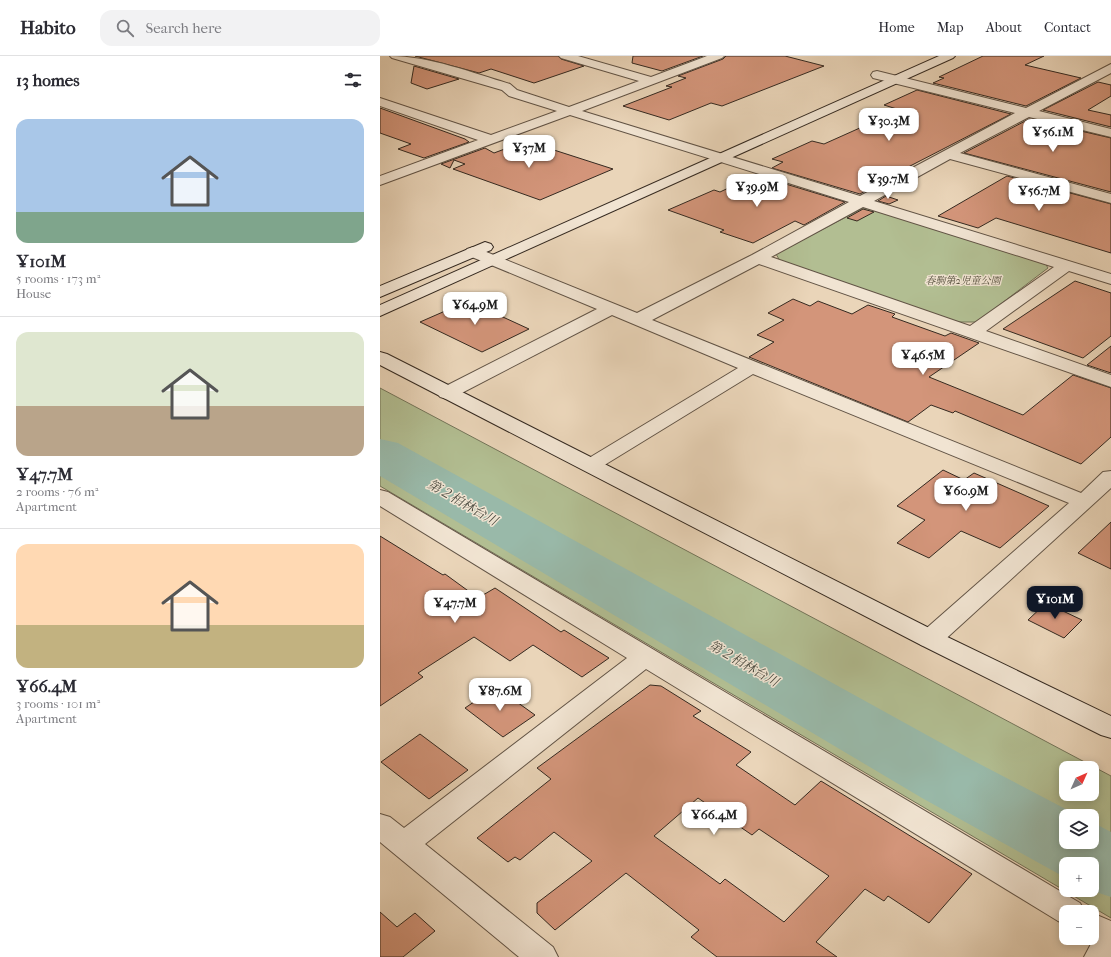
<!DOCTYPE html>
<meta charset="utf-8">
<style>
body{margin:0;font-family:"IM FELL French Canon","Noto Serif JP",serif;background:#f2f2f3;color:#2b2b33;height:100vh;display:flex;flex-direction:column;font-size:15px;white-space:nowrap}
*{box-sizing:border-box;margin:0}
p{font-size:13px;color:#7c7c81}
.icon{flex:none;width:22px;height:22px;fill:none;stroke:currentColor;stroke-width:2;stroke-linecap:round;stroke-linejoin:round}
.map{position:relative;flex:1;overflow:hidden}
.sheet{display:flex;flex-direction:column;background:#fff;width:380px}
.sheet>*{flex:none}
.needle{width:26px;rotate:45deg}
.controls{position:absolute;left:679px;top:705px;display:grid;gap:8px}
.controls a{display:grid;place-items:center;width:40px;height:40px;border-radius:8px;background:#fff;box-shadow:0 2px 10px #0003;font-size:20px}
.price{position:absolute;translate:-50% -34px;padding:0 9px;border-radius:8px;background:#fff;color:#222;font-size:13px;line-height:26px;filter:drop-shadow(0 1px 2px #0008)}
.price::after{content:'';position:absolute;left:50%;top:24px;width:12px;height:9px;margin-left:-6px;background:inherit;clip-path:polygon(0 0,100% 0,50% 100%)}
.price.on{background:#111827;color:#fff}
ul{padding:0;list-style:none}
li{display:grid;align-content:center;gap:8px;height:212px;padding:0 16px}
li+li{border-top:1px solid #e1e1e2}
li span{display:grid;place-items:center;height:124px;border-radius:12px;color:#555}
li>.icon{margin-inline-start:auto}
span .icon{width:72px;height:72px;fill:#fffc;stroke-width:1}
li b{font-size:17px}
h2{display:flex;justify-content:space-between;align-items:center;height:48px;padding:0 16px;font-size:17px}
header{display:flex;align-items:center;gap:24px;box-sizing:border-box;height:56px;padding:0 20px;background:#fff;border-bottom:1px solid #e1e1e2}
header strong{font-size:19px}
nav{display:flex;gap:22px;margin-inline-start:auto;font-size:14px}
.search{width:280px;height:36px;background:#f2f2f3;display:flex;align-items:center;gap:10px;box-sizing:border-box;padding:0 14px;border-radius:12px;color:#7c7c81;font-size:15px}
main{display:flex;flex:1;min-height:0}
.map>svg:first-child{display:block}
.green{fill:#b2be92;stroke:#737459;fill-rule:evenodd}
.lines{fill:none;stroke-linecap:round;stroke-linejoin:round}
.river{fill:#99b9a9;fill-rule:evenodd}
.building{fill:#d3957a;stroke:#342920;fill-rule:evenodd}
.street-casing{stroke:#625446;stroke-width:2}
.secondary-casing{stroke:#342920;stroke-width:2}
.street{fill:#f1e4d2;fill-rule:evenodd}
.secondary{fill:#f1e4d2;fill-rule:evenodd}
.labels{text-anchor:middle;stroke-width:3;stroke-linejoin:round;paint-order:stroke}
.far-park-label{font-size:10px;font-style:italic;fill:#544e3c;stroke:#f1e4d2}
.water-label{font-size:13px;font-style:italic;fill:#4d4d42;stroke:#f1e4d2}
</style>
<header>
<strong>Habito</strong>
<div class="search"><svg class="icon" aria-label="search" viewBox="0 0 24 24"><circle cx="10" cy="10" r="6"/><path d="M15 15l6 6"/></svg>Search here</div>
<nav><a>Home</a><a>Map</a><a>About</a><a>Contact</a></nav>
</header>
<main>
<section class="sheet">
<h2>13 homes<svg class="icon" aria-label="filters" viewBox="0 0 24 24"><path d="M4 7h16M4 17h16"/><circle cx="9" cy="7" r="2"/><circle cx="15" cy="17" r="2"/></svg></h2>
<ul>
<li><span style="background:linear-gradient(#a9c7e8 75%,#7fa58c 0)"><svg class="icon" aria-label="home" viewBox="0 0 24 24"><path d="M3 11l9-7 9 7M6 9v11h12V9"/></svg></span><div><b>¥101M</b><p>5 rooms · 173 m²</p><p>House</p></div></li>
<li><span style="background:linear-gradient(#dfe7d0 60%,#b9a48a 0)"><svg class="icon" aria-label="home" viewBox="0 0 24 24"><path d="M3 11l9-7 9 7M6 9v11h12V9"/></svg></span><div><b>¥47.7M</b><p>2 rooms · 76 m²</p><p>Apartment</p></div></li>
<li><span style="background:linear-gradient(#ffd9b3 65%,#c2b280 0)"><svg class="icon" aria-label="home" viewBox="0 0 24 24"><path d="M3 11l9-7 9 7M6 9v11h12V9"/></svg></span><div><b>¥66.4M</b><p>3 rooms · 101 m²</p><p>Apartment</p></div></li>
</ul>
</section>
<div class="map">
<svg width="731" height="901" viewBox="0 0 731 901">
<rect width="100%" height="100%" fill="#ead5b9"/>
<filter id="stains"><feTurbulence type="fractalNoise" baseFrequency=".005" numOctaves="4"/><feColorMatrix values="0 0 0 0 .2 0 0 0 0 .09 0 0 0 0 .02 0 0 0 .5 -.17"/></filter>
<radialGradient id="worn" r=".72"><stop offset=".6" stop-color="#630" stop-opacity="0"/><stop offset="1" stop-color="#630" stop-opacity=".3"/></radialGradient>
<g class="green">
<path d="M 483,152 L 491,152 L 665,207 L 668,212 L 597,266 L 578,266 L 400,205 L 396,198 Z"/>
<path d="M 0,332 L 731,720 L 731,862 L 0,430 ZM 686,712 L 712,712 L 712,738 L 686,738 ZM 686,760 L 712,760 L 712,786 L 686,786 ZM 686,808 L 712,808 L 712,834 L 686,834 Z"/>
</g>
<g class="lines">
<path class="river" d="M 0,383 L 18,387 L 592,704 L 699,760 L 686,760 L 686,786 L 712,786 L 712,766 L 731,776 L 731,841 L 710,834 L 712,834 L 712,808 L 686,808 L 686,822 L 542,742 L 0,420 Z"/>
</g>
<g class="building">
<path d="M 35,0 L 178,0 L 181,3 L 204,10 L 154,27 L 111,13 L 99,17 Z"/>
<path d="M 253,0 L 323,0 L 282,15 L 252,7 Z"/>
<path d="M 346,0 L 405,0 L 444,10 L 342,50 L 331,47 L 289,64 L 243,50 L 292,31 L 286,30 L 306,22 L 298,20 L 343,3 Z"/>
<path d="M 603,0 L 664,0 L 645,9 L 701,22 L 646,50 L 553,27 L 564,22 L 559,21 Z"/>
<path d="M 34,10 L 79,23 L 47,33 L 31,27 Z"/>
<path d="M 718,26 L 731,29 L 731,40 L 708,54 L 731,59 L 731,71 L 663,54 Z"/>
<path d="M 537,34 L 631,58 L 501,125 L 503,125 L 480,138 L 392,112 L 403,106 L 392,103 L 432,85 L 444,88 L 520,54 L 504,49 Z"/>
<path d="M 0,52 L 85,83 L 89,86 L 44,102 L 18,93 L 31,88 L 0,77 Z"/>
<path d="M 649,63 L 731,82 L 731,136 L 584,97 Z"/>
<path d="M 146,85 L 233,113 L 160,144 L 73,113 L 85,108 L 74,104 L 70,112 L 61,108 L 105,92 L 114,97 Z"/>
<path d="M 376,119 L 465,146 L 424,169 L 415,165 L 373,187 L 340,176 L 344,174 L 288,154 L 334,134 L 340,136 Z"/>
<path d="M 627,120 L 731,148 L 731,197 L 616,162 L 598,172 L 558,160 Z"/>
<path d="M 506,140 L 518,144 L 509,148 L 498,145 Z"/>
<path d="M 483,153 L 494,156 L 477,165 L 467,162 Z"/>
<path d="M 695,225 L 731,237 L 731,280 L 703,302 L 623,273 Z"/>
<path d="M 413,243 L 430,250 L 438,245 L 472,258 L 488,249 L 515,258 L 512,261 L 565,280 L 571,277 L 599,287 L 549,321 L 643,359 L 693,319 L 731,332 L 731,381 L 701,408 L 575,355 L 573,357 L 551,349 L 528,366 L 369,301 L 394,286 L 377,279 L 404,264 L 388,257 Z"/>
<path d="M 88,245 L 149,273 L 102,296 L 40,266 Z"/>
<path d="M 731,290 L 731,317 L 707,309 Z"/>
<path d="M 563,414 L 584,424 L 594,417 L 669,450 L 620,492 L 581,475 L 549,502 L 517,487 L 545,464 L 517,450 Z"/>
<path d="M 731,466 L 731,513 L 698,497 Z"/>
<path d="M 0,480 L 63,519 L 65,518 L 98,542 L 115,532 L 181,576 L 184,574 L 229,602 L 202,621 L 153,589 L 130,605 L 94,581 L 38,617 L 43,621 L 0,650 Z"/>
<path d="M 666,547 L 702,564 L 684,582 L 648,564 Z"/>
<path d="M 270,629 L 281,630 L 321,655 L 313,660 L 371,696 L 356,709 L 415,749 L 441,725 L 592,818 L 549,867 L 508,840 L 504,845 L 485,833 L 436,886 L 457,901 L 337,901 L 311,881 L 319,874 L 246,817 L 175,874 L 157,857 L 157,847 L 212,805 L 174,776 L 140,804 L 135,801 L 128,806 L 97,782 L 171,723 L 157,712 ZM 318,742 L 372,779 L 379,773 L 449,820 L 404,866 L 345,823 L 340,828 L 274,780 Z"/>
<path d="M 116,631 L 155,659 L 123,681 L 85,652 Z"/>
<path d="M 40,678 L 88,714 L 49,743 L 1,706 Z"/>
<path d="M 0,856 L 17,871 L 35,857 L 55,875 L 23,901 L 0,901 Z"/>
</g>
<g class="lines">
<g class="street-casing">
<g id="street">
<path d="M 10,0 C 49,0 93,17 130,28 L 137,34 L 189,51 L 259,25 L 181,2 L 179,0 L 198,0 L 271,21 L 327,0 L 344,0 L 342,2 L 202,55 L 480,140 L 635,57 L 493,22 L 491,19 L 493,16 L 497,15 L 646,52 L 731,8 L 731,17 L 659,55 L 731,73 L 731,81 L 649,61 L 580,97 L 731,138 L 731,147 L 570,103 L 494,145 L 731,218 L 731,228 L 689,215 L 606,275 L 731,319 L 731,331 L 379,208 L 272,264 L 701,437 L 723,416 L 731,415 L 731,432 L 559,589 L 550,591 L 541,589 L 537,583 L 541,577 L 689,447 L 373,318 L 218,413 L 211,415 L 204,413 L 200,409 L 204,405 L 358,312 L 232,259 L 74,341 L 67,343 L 60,341 L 57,337 L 60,333 L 217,253 L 87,199 L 85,196 L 87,193 L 93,191 L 99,193 L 257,257 L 372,199 L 469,146 L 190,59 L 0,129 L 0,120 L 98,84 L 0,50 L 0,42 L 111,79 L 177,55 L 129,40 L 122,34 L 12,2 ZM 483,151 L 674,211 L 590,270 L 391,201 Z"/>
<path d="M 0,434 L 8,436 L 700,847 L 705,856 L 686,856 L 686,868 L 678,865 L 266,613 L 45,788 L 173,891 L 178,901 L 139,901 L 0,786 L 0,758 L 10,761 L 24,772 L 247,602 L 0,450 Z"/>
<path d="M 712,857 L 731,865 L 731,901 L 704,901 L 712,886 L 705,882 L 712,882 Z"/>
</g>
</g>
<g class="secondary-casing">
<g id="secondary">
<path d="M 559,0 L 575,0 L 573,2 L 0,260 L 0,249 Z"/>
<path d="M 105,186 L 111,188 L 113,191 L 111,194 L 0,241 L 0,230 Z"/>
<path d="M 0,296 L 7,298 L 559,577 L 731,660 L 731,682 L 721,679 L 541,589 L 0,309 Z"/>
</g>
</g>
<use href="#street" class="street"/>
<use href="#secondary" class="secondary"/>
</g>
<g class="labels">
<g class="far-park-label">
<text x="583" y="228">春駒第2児童公園</text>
</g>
<g class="water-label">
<text transform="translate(83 446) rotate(30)" y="5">第２柏林台川</text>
<text transform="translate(364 607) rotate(30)" y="5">第２柏林台川</text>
</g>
</g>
<rect width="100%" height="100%" filter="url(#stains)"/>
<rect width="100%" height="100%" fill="url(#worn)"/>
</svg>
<div class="controls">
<a><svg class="needle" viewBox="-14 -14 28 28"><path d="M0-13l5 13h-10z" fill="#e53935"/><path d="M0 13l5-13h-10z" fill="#7c7c81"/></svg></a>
<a><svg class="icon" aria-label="layers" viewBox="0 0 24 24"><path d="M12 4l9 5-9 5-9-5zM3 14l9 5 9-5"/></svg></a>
<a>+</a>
<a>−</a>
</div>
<b class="price" style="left:509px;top:86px">¥30.3M</b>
<b class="price" style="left:673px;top:97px">¥56.1M</b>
<b class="price" style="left:149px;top:113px">¥37M</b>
<b class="price" style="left:508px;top:144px">¥39.7M</b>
<b class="price" style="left:377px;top:152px">¥39.9M</b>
<b class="price" style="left:659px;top:156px">¥56.7M</b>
<b class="price" style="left:95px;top:270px">¥64.9M</b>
<b class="price" style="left:543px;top:320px">¥46.5M</b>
<b class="price" style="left:586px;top:456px">¥60.9M</b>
<b class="price on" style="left:675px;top:564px">¥101M</b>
<b class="price" style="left:75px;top:568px">¥47.7M</b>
<b class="price" style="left:120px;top:656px">¥87.6M</b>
<b class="price" style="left:334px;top:780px">¥66.4M</b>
</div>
</main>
